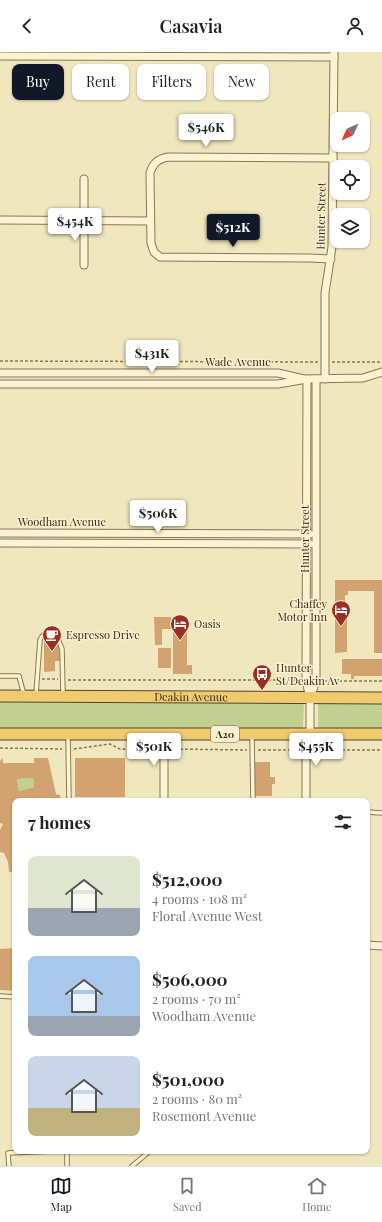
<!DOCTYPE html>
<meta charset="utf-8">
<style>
body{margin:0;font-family:"Playfair Display",serif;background:#f2f2f2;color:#222;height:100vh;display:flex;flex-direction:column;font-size:15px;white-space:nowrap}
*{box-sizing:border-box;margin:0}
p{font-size:13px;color:#767676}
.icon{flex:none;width:22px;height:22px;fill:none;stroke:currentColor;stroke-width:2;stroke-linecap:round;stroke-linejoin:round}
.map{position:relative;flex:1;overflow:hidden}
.sheet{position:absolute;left:12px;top:746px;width:358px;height:356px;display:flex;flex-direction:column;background:#fff;border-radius:8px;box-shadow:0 1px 3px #0004}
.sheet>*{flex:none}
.top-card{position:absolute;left:12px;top:12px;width:358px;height:36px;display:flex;gap:8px}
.needle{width:26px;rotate:225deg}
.fabs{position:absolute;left:330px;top:60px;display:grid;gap:8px}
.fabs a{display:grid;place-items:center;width:40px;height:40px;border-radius:8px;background:#fff;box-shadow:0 1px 3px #0004;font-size:20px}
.price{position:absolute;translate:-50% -34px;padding:0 9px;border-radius:4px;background:#fff;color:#222;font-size:13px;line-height:26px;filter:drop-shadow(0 1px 2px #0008)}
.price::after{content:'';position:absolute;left:50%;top:24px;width:12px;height:9px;margin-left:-6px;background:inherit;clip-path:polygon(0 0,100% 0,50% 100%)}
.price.selected{background:#111827;color:#fff}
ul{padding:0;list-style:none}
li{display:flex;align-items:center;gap:12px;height:100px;padding:0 16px}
li span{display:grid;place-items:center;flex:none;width:112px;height:80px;border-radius:8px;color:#555}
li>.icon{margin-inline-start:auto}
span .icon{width:48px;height:48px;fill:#fffc;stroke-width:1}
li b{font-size:17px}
h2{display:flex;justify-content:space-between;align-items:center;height:48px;padding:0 16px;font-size:17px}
.tag{padding:0 14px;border-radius:8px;background:#fff;box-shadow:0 1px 3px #0004;font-size:14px;line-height:36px}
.tag.selected{background:#111827;color:#fff}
header{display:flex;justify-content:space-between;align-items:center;height:52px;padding:0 16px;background:#fff;font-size:18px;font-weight:600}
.tab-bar{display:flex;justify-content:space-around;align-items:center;height:56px;border-top:1px solid #e0e0e0;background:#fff;font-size:11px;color:#767676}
.tab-bar a{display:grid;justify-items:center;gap:2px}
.tab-bar .selected{color:#111827}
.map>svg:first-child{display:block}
.green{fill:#c2cf92}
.building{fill:#d2a371;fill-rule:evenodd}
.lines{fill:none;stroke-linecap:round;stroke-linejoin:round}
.service-casing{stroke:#8a7756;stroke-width:5.5}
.minor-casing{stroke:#8a7756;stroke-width:9}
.trunk-casing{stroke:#57442b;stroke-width:13}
.path{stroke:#8a7756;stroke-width:1.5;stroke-dasharray:3 2;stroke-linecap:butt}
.service{stroke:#fbf3d2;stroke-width:3.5}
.minor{stroke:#fbf3d2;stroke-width:7}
.trunk{stroke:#efca6e;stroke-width:11}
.labels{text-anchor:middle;stroke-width:3;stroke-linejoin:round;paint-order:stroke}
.shield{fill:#f8f0ce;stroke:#726851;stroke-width:1}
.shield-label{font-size:10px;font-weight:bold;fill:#392d1b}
.street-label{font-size:11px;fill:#392d1b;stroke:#f8f0ce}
.poi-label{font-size:11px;fill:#392d1b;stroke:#f8f0ce;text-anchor:start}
</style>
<header><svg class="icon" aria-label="back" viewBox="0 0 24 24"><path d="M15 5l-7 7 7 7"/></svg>Casavia<svg class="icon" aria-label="person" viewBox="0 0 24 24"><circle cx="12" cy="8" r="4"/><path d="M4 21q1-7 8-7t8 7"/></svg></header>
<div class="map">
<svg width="382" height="1114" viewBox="0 0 382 1114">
<rect width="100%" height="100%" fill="#f1e7be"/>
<g class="green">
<path d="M 0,650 L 301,651 L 304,653 L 303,675 L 301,677 L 0,676 Z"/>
<path d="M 319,651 L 382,651 L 382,677 L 320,677 L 318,675 L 318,653 Z"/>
<path d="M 33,726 L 34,735 L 19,739 L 17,727 Z"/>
</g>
<g class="building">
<path d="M 335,528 L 382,528 L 382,601 L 374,601 L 374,539 L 348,539 L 348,543 L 345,543 L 345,550 L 347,550 L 347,600 L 335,601 Z"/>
<path d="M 154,565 L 171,565 L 171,577 L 162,577 L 162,593 L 155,593 Z"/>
<path d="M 173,565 L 187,565 L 187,613 L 192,613 L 192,622 L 173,622 Z"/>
<path d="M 44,588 L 55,588 L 55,591 L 59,591 L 60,609 L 55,609 L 55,619 L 44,620 Z"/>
<rect x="158" y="596" width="13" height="20"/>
<path d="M 342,607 L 382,607 L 382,624 L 354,624 L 354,627 L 351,627 L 351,622 L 342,622 Z"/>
<path d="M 3,706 L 3,711 L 34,711 L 34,706 L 48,706 L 56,742 L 60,743 L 61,749 L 15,749 L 15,816 L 13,816 L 13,820 L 9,820 L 8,810 L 4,801 L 0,800 L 0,778 L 3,772 L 0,771 L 0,709 ZM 33,726 L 34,735 L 19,739 L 17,727 Z"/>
<rect x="75" y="706" width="50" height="39"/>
<path d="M 255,710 L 270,710 L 270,725 L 275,725 L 275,732 L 272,732 L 272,744 L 255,744 Z"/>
<path d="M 15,896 L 15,939 L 0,938 L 0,897 Z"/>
</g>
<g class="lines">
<g class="service-casing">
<g id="service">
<path d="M 0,624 L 19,624 L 24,643"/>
<path d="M 36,642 L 40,588 C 43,580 49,580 56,582 L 62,597 L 63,642"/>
<path d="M 68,684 L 69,749"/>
<path d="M 252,684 L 253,749"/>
<path d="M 283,749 L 284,749"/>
<path d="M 367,760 L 382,761"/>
<path d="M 0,944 L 15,945"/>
<path d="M 67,1099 L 67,1114"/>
<path d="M 9,1114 L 8,1101 L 54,1099"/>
<path d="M 132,1114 L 150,1099"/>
</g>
</g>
<g class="minor-casing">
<g id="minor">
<path d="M 0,4 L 334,5"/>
<path d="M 0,168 L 150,169"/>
<path d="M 331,207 L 309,206 L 160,205 L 154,200 L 151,191 L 150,121 C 153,111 158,107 168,105 L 333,106"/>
<path d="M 84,213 L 84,127"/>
<path d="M 0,321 L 278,321 L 304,327"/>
<path d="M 307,327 L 306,629 L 310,646 L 310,682"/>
<path d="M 325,327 L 325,241 L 332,195 L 334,0"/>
<path d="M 0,332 L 278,332 L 307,327 L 363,326 L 382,320"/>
<path d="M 0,481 L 310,482"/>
<path d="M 0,491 L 310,492"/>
<path d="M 310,646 L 316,629 L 316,327"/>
<path d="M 164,682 L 164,749"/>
<path d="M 306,682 L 306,749"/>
<path d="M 367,893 L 382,894"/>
</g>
</g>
<g class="trunk-casing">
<g id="trunk">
<path id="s1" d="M 0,644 L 382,646"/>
<path d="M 0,682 L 382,682"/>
</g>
</g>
<g class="path">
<path d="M 0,309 L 318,310"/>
<path d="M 332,310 L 382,310"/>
<path d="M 42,627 L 58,627"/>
<path d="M 68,628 L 298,628"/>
<path d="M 324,629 L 382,629"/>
<path d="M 0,696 L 62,697"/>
<path d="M 74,697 L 110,692 L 120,697 L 157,698"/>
<path d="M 170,697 L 247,698"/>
<path d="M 258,698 L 299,698"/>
<path d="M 312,698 L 382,698"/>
</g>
<use href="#service" class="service"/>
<use href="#minor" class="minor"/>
<use href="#trunk" class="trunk"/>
</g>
<defs>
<g id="hotel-pin" transform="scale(1)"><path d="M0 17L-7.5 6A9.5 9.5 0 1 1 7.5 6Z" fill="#9d2e22" stroke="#f8f0ce"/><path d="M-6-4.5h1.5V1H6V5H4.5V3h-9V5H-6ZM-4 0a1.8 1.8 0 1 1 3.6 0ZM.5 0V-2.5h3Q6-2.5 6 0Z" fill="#fff"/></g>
<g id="cafe-pin" transform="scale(1)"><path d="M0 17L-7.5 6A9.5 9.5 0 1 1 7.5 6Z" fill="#9d2e22" stroke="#f8f0ce"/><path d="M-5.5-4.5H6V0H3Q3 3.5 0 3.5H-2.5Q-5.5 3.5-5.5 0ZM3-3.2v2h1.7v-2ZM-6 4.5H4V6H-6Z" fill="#fff"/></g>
<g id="bus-pin" transform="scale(1)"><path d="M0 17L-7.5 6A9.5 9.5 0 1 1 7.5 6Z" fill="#9d2e22" stroke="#f8f0ce"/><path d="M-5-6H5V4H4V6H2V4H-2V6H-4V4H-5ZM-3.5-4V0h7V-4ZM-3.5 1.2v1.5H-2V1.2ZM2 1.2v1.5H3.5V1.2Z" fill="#fff"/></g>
</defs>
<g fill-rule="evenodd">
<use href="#hotel-pin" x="341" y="558"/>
<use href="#hotel-pin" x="180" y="572"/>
<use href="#cafe-pin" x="52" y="583"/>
<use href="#bus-pin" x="262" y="622"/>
</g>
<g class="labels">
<rect class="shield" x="211" y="674" width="28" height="16" rx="3"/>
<g class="shield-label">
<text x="225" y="686">A20</text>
</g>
<g class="street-label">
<text transform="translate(321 164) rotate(-89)" y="4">Hunter Street</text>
<text x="238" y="314">Wade Avenue</text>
<text x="62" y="474">Woodham Avenue</text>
<text transform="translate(305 487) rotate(-90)" y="4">Hunter Street</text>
<text dy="4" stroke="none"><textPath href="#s1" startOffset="191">Deakin Avenue</textPath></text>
</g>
<g class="poi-label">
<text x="327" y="556" text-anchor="end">Chaffey<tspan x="327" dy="13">Motor Inn</tspan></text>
<text x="194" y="576">Oasis</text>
<text x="66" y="587">Espresso Drive</text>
<text x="276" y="620">Hunter<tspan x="276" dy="13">St/Deakin Av</tspan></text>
</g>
</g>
</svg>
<div class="fabs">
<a><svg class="needle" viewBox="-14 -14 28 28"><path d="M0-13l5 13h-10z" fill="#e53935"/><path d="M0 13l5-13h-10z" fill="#767676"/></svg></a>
<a><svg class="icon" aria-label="locate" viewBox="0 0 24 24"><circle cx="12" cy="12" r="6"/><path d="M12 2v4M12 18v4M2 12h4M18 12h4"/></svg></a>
<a><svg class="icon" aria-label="layers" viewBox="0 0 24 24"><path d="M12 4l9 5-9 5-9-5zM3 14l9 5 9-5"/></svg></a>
</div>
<b class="price" style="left:206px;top:96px">$546K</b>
<b class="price" style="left:75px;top:190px">$454K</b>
<b class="price selected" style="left:233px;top:196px">$512K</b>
<b class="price" style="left:152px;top:322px">$431K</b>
<b class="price" style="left:158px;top:482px">$506K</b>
<b class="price" style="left:154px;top:715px">$501K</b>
<b class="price" style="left:316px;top:715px">$455K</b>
<div class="top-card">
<a class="tag selected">Buy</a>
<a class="tag">Rent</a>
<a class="tag">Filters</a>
<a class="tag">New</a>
</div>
<section class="sheet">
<h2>7 homes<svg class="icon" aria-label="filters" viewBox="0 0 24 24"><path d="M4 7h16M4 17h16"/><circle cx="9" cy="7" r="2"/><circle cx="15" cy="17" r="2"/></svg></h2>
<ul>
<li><span style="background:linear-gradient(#dfe7d0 65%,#9aa5b1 0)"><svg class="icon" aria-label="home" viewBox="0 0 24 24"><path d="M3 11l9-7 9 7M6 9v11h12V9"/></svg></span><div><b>$512,000</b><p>4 rooms · 108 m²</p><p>Floral Avenue West</p></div></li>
<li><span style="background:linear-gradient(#a9c7e8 75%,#9aa5b1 0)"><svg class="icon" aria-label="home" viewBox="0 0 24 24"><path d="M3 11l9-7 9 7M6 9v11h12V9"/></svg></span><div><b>$506,000</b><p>2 rooms · 70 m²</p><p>Woodham Avenue</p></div></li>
<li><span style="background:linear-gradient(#c9d6e8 65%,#c2b280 0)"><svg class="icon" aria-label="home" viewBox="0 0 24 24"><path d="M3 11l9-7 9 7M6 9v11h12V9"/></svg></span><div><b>$501,000</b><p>2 rooms · 80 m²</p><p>Rosemont Avenue</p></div></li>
</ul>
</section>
</div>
<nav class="tab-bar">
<a class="selected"><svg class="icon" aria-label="map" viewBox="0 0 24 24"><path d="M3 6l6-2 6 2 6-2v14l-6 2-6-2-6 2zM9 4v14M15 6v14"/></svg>Map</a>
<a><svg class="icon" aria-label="saved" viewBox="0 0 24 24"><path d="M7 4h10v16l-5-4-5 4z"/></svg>Saved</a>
<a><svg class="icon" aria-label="home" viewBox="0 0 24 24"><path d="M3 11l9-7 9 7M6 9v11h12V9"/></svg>Home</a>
</nav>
